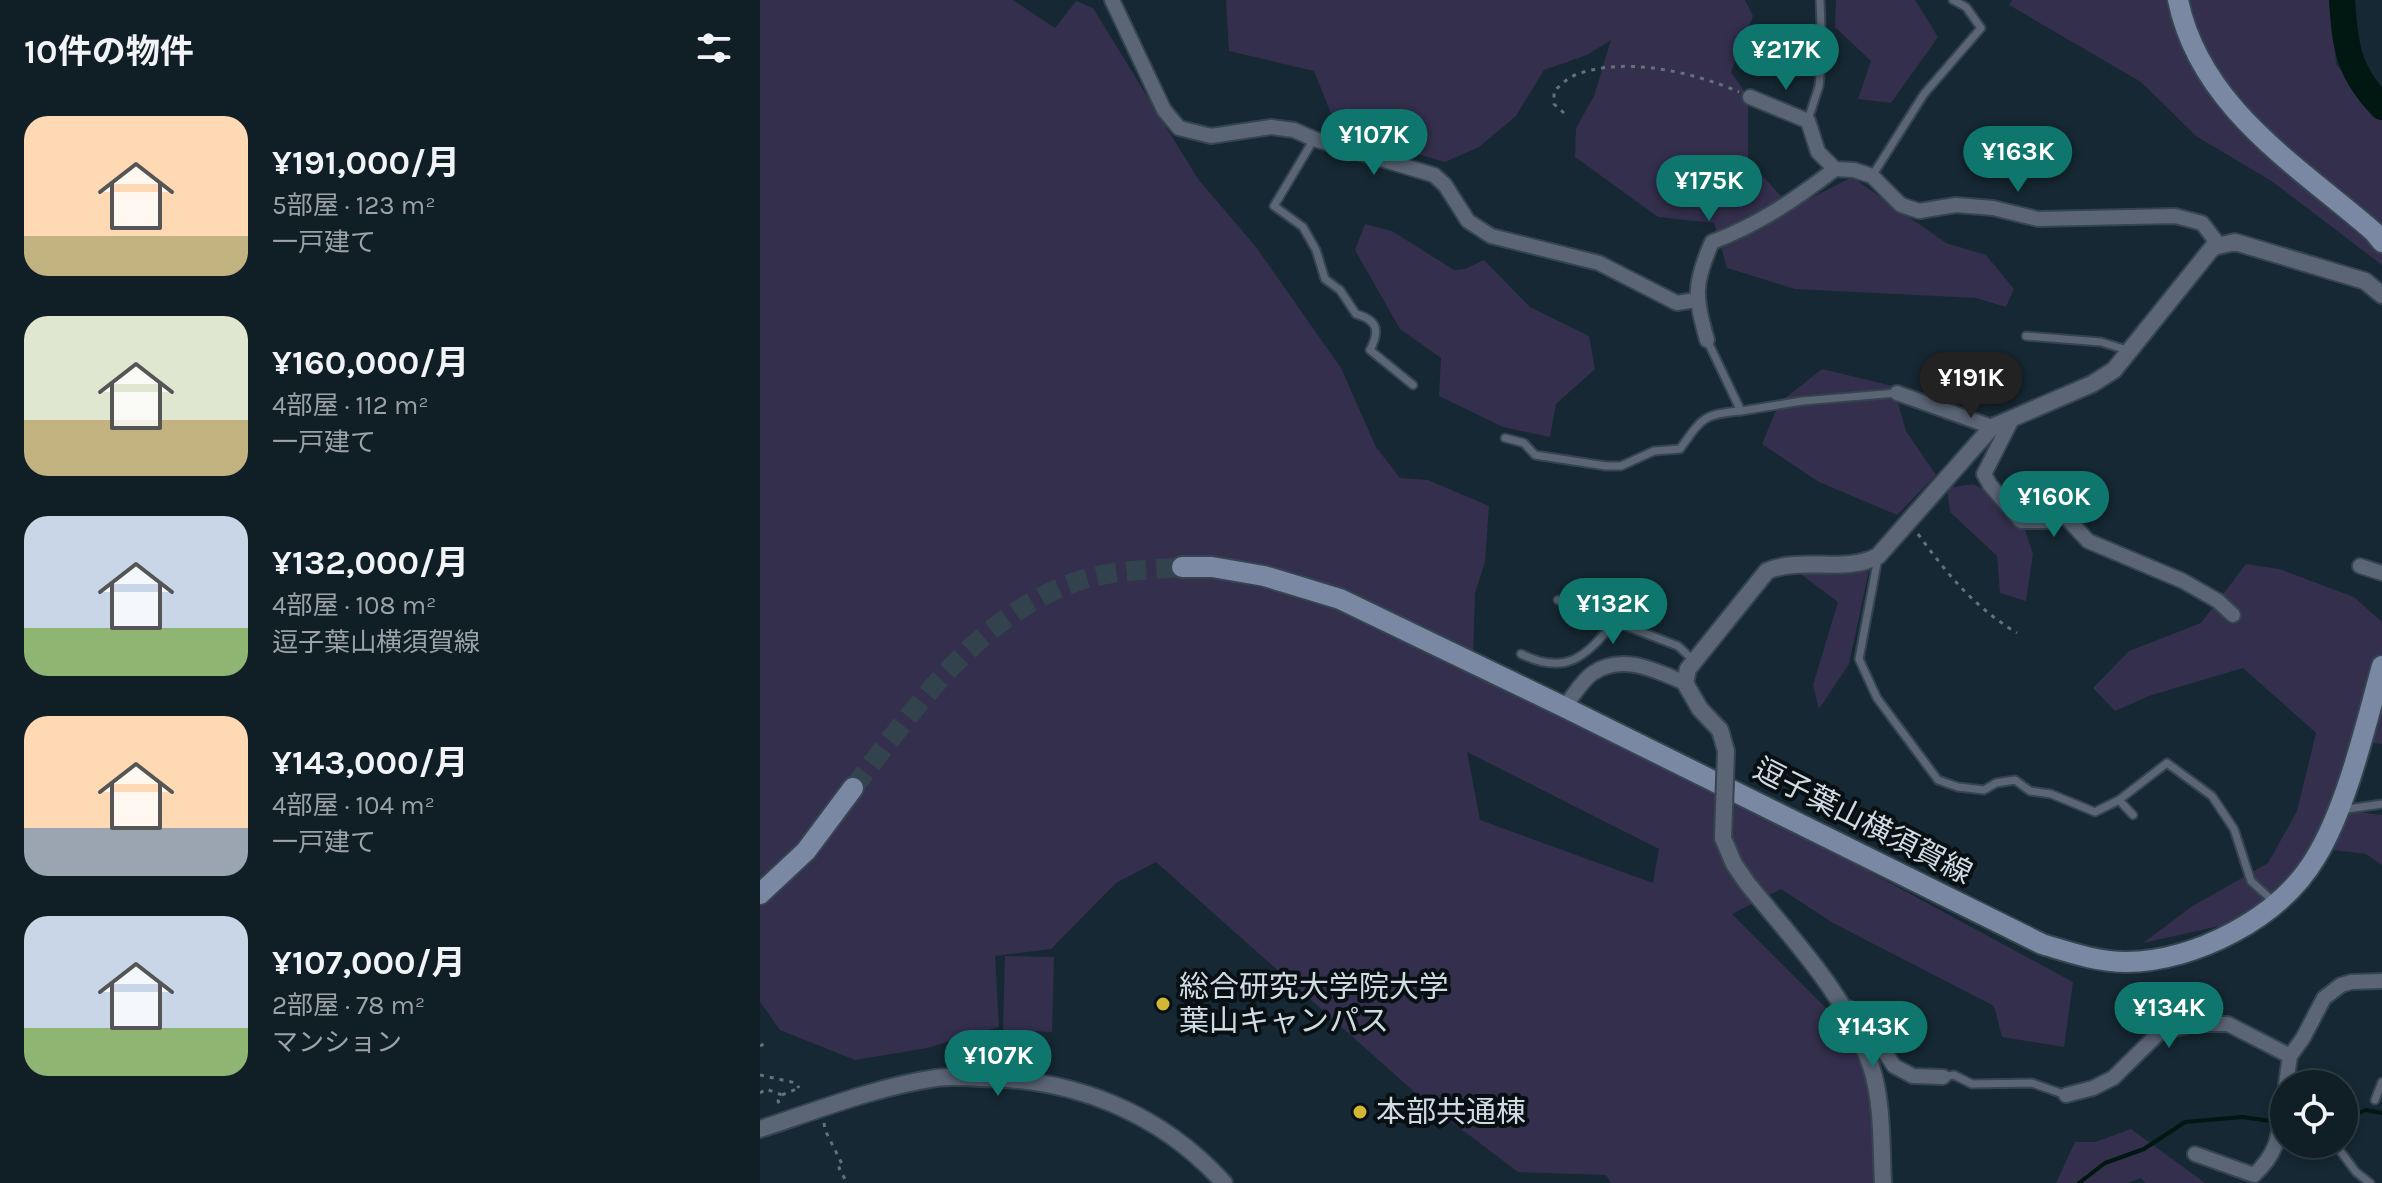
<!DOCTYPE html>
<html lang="ja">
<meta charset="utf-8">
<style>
body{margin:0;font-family:Karla,"Noto Sans JP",sans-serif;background:#19272e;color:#f1f3f6;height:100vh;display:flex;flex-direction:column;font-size:30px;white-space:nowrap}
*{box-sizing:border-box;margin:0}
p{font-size:26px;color:#9ca2a7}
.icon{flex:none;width:44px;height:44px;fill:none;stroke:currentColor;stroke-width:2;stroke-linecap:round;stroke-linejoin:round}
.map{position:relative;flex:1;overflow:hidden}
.side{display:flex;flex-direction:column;background:#101e26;width:760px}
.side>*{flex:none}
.tools{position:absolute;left:1510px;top:1070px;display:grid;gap:16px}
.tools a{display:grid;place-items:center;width:88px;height:88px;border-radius:50%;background:#101e26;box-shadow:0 4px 12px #0003,0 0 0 2px #303c43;font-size:40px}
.price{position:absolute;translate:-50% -68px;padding:0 18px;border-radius:28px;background:#0f766e;color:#fff;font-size:26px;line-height:52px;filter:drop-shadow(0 2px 4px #0008)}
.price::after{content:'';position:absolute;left:50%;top:48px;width:24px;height:18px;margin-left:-12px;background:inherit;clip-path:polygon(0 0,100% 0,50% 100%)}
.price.current{background:#222;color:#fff}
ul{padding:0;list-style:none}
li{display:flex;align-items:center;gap:24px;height:200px;padding:0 24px}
li span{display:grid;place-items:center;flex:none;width:224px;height:160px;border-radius:24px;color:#555}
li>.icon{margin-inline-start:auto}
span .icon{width:96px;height:96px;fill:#fffc;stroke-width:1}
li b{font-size:34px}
h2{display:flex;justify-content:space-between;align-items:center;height:96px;padding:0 24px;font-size:34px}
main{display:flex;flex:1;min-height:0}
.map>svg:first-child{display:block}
.green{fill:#342f4d;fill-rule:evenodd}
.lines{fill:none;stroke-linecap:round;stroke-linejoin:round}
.stream{stroke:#001712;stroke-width:4}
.river{stroke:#001712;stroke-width:26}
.secondary-tunnel{stroke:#32434d;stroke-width:20;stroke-dasharray:20 10;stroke-linecap:butt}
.service-casing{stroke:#34454f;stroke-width:11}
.minor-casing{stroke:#34454f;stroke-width:18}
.tertiary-casing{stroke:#34454f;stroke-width:20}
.secondary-casing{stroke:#34454f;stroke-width:24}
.path{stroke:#62717a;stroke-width:3;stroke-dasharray:4 6;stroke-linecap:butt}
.service{stroke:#5c6576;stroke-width:7}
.minor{stroke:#5c6576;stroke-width:14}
.tertiary{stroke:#5c6576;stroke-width:16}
.secondary{stroke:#7b88a3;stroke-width:20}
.tertiary-bridge-casing{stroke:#34454f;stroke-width:20;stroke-linecap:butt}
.tertiary-bridge{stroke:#5c6576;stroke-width:16}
.poi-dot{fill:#d2b736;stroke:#081014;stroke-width:3}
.labels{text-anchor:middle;stroke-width:8;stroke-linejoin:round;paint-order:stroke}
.street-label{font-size:30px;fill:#d0dbe2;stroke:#081014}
.poi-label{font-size:30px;fill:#d0dbe2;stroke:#081014;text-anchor:start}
</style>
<main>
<section class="side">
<h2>10件の物件<svg class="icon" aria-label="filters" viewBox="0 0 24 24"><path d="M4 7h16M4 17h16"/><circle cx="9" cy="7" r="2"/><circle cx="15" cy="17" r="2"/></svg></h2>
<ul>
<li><span style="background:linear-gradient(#ffd9b3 75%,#c2b280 0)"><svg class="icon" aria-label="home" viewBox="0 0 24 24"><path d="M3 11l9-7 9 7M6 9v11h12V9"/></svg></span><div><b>¥191,000/月</b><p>5部屋 · 123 m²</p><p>一戸建て</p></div></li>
<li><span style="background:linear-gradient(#dfe7d0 65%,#c2b280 0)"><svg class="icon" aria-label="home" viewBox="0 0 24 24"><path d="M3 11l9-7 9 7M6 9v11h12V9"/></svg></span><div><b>¥160,000/月</b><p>4部屋 · 112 m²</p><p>一戸建て</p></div></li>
<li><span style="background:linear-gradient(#c9d6e8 70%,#8fb573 0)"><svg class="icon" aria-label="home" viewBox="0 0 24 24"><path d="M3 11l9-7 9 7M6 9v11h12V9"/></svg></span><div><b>¥132,000/月</b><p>4部屋 · 108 m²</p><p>逗子葉山横須賀線</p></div></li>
<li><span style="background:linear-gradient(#ffd9b3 70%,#9aa5b1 0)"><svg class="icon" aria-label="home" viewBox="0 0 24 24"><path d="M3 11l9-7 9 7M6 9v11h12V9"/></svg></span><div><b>¥143,000/月</b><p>4部屋 · 104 m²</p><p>一戸建て</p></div></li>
<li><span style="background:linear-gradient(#c9d6e8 70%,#8fb573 0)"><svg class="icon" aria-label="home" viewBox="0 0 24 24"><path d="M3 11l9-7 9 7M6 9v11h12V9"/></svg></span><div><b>¥107,000/月</b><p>2部屋 · 78 m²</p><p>マンション</p></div></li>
</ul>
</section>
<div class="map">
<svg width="1622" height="1183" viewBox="0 0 1622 1183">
<rect width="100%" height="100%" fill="#162833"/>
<g class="green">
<path d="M 0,0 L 253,0 L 295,28 L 316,1 L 333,8 L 438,179 L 496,247 L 581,368 L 616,447 L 640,478 L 668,480 L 729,506 L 725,562 L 715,593 L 713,657 L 1313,982 L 1304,1047 L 1242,1037 L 1234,1006 L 1073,923 L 1021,889 L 972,914 L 1079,1021 L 1100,1057 L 1132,1183 L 851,1183 L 846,1175 L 758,1172 L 668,1104 L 396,862 L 356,883 L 291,949 L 235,956 L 239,1027 L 167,1048 L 95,1060 L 20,1030 L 0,1002 ZM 707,752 L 899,849 L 893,883 L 720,820 Z"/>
<path d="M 466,0 L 985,0 L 993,16 L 971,72 L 988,96 L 988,160 L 1032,208 L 1092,177 L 1186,243 L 1226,255 L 1254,289 L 1246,307 L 1216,298 L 1035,289 L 967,268 L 954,223 L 898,217 L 815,157 L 816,128 L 834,96 L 851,40 L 827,55 L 784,70 L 756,116 L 719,147 L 685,162 L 578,131 L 554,71 L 469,51 Z"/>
<path d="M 1076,0 L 1155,0 L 1178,37 L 1131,103 L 1098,99 L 1111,61 L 1075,27 Z"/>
<path d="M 1252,0 L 1572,0 L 1576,64 L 1616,112 L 1622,114 L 1622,265 L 1513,182 L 1436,136 L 1381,82 L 1249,5 Z"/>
<path d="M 605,224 L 632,231 L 694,270 L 705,269 L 724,260 L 770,307 L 829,336 L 835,369 L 796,404 L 790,437 L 743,427 L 679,396 L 681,358 L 640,329 L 595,250 Z"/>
<path d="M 1062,369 L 1133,386 L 1146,431 L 1176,475 L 1137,515 L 1059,482 L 1002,444 L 1019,403 Z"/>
<path d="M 1213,484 L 1257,506 L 1273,554 L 1266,601 L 1240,593 L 1237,556 L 1190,512 L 1187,488 Z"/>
<path d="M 1486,564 L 1519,569 L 1594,597 L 1622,622 L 1622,744 L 1611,743 L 1589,811 L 1622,815 L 1622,865 L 1606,854 L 1573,850 L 1469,924 L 1383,943 L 1431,907 L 1508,863 L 1537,811 L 1556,733 L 1483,668 L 1392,695 L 1355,711 L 1333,688 L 1369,651 L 1441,623 Z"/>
<path d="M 1109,570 L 1089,664 L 1059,709 L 1053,685 L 1078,602 L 1039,573 Z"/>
<path d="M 245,956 L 294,957 L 292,1032 L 243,1030 Z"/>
<path d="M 1371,1129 L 1445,1183 L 1385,1183 L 1381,1178 L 1368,1183 L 1296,1183 L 1315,1142 L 1335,1142 Z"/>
</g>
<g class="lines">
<g class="stream">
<path d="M 1584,1119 L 1606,1110 L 1622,1113"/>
<path d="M 1319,1183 L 1345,1163 L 1384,1149 L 1425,1122 L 1482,1117 L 1519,1122"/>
</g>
<path class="river" d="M 1582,0 C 1585,46 1588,72 1622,107"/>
<path class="secondary-tunnel" d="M 93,788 C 155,708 222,609 325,579 C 356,570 391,570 422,567"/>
<g class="service-casing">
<g id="service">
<path d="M 1048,120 L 1059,86 L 1062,53 L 1060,0"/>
<path d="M 554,139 L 514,206 L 543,227 L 556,250 L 565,279 L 580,290 L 596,314 C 618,320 620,331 610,350 L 653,385"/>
<path d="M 1112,176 L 1164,94 L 1221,28 L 1206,7 L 1193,0"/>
<path d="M 1266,336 L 1341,342 L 1367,350"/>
<path d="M 947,340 L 981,411 L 1042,401 L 1137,393"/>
<path d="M 745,438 L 764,443 L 775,455 L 846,466 L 861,466 L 894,451 L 920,449 C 942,418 943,414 981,411"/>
<path d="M 1118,558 L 1099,659 L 1117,698 L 1178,780 L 1198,787 L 1224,790 L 1236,783 L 1255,780 L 1270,791 L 1291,794 L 1335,812 L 1359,800 L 1373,815"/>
<path d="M 798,600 L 918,646 L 934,661"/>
<path d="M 761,654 C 806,676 826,657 854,622"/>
<path d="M 1359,800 L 1407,763 L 1452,796 L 1474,829 L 1491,881 L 1514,902"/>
<path d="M 1581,810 L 1622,804"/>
<path d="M 1183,1077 L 1194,1075 L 1212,1084 L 1272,1083 L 1306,1095"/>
<path d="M 1615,1100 L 1622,1082"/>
<path d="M 1575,1144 L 1596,1172 L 1610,1183"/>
</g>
</g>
<g class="minor-casing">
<g id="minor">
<path d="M 352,0 L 404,110 L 419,128 L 451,136 L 511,127 L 534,130 L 554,139 L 674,175 L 685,185 L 708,221 L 731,236 L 839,263 L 917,303 L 936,300"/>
<path d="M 990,97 L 1048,121 L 1058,152 L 1075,169 L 1094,170 L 1112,176 L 1141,205 L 1159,211 L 1196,205 L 1233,208 L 1278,219 L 1415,216 L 1442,223 L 1459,245"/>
<path d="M 947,340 C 935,297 933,285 952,242 C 998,225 1036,199 1075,169"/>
<path d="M 1137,393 L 1232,427"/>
<path d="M 1252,419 L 1224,474 L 1230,485 L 1261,521 L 1287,521 L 1305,516 L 1328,541 L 1423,581 L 1458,601 L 1473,615"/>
<path d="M 1600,566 L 1622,573"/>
<path d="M 804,707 C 813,697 822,680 833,673 C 863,653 897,671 925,683"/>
<path d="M 1089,1008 L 1115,1038 L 1134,1066 L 1153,1076 L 1183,1077"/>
<path d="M 1526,1084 L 1530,1056 L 1543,1038 L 1564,998 L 1581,985 L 1591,982 L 1622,981"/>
<path d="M 1306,1095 L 1333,1088 L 1353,1078 L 1399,1033 L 1434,1024 L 1468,1024 L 1530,1056"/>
<path d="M 1435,1154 L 1494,1175 C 1521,1150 1519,1131 1524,1096"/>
</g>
</g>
<g class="tertiary-casing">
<g id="tertiary">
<path d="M 966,751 L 960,730 L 940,709 L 925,683 L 928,669 L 1007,571 C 1042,556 1085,574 1118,556 L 1232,427 L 1332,384 L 1354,370 L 1453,247 L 1475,242 L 1605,281 L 1622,295"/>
<path d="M 963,838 L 974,864 L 987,883 C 1033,940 1087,995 1111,1066 C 1123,1103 1121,1145 1123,1183"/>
<path d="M 0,1129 C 58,1110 116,1087 176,1078 C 190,1076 205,1077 219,1078 C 313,1078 400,1112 464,1183"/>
</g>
</g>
<g class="secondary-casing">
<g id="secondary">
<path d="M 1418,0 C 1440,107 1537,165 1614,232 L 1622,242"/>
<path d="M 422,567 L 452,567 L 504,576 L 580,599 L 804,707 L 1282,944 C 1309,952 1337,962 1366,962 C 1436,961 1520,918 1556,857 C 1587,806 1606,724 1622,666"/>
<path d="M 0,894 L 46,851 L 93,788"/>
</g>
</g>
<g class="path">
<path d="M 804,113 L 794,104 L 794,91 C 800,86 806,79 813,76 C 861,55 934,72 979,92"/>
<path d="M 1158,534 C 1188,575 1213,606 1257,633"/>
<path d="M 0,1046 L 4,1044"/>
<path d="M 0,1075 L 36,1083 L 39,1088"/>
<path d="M 0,1093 L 6,1089 L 22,1095 L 18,1101 L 20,1105"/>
<path d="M 22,1095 L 39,1088"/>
<path d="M 64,1123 L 65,1130 L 83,1166 L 79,1168 L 87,1183"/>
</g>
<use href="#service" class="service"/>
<use href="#minor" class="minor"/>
<use href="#tertiary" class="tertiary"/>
<use href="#secondary" class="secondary"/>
<g class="tertiary-bridge-casing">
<path id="tertiary-bridge" d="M 963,838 L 966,751"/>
</g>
<use href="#tertiary-bridge" class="tertiary-bridge"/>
</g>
<g class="poi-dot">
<circle cx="403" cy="1004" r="8"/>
<circle cx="600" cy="1112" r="8"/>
</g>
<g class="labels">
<g class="street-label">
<text transform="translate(1103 821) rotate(27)" y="10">逗子葉山横須賀線</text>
</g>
<g class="poi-label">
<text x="419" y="997">総合研究大学院大学<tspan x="419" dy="34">葉山キャンパス</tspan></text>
<text x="616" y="1122">本部共通棟</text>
</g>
</g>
</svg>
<div class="tools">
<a><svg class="icon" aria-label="locate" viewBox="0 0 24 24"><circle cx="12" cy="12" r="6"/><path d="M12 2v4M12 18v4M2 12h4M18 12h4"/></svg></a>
</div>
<b class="price" style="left:1026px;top:92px">¥217K</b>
<b class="price" style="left:614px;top:177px">¥107K</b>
<b class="price" style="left:1258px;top:194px">¥163K</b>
<b class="price" style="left:949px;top:223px">¥175K</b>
<b class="price current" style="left:1211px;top:420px">¥191K</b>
<b class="price" style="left:1294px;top:539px">¥160K</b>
<b class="price" style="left:853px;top:646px">¥132K</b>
<b class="price" style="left:1409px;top:1050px">¥134K</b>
<b class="price" style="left:1113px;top:1069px">¥143K</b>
<b class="price" style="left:238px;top:1098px">¥107K</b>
</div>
</main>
